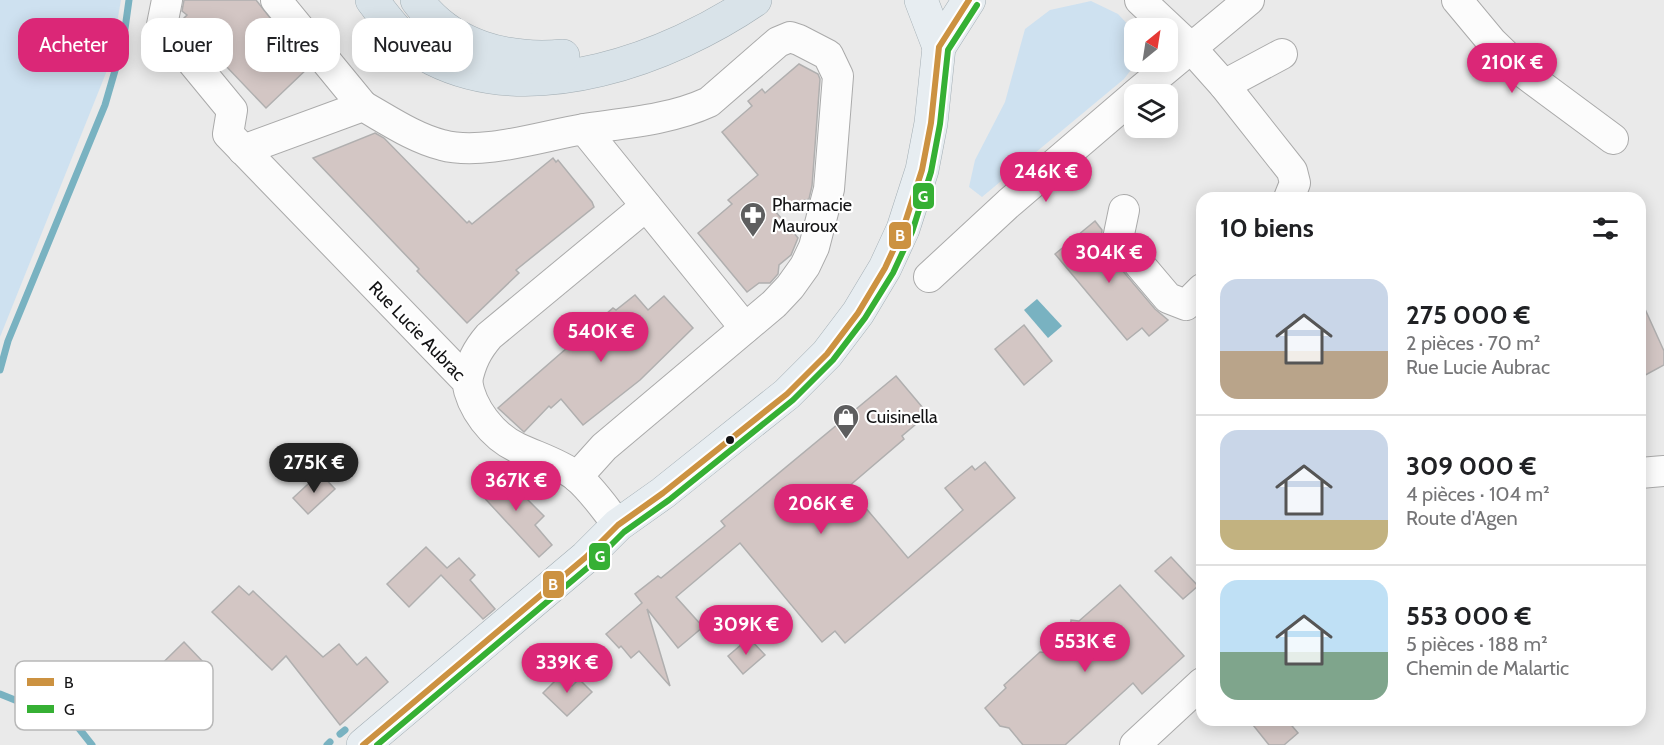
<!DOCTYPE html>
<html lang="fr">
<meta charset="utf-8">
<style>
body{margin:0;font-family:Cabin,sans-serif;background:#f2f2f2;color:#202124;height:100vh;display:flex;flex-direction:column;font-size:22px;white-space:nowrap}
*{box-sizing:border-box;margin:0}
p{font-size:20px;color:#757577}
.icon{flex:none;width:33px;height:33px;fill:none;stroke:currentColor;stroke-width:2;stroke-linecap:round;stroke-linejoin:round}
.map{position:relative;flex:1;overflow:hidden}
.drawer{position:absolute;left:1196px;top:192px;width:450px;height:534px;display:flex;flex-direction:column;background:#fff;border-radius:18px;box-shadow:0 3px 15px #0003}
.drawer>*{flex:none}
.guide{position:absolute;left:18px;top:18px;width:570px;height:54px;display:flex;gap:12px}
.needle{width:39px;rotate:30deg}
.fabs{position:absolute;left:1124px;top:18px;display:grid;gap:12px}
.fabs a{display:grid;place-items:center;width:54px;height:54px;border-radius:12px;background:#fff;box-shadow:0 3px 15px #0003;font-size:30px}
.price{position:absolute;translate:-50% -51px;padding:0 14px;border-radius:21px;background:#db2777;color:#fff;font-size:20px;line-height:39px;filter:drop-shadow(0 2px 3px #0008)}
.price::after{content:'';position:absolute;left:50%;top:36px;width:18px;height:14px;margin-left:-9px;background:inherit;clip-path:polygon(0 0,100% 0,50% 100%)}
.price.on{background:#222;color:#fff}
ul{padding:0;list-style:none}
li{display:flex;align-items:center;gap:18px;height:150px;padding:0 24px}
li+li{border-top:2px solid #e0e0e0}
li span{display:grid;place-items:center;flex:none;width:168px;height:120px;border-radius:18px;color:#555}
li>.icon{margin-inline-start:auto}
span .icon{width:72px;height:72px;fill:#fffc;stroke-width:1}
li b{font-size:26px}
h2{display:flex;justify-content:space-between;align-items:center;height:72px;padding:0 24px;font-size:26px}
.pill{padding:0 21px;border-radius:18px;background:#fff;box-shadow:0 3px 15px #0003;font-size:21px;line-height:54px}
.pill.on{background:#db2777;color:#fff}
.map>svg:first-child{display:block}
.green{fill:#cee1f0}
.water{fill:#79b2c1}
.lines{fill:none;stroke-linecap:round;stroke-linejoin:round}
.stream{stroke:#79b2c1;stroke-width:7}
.building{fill:#d3c6c4;stroke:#b0afaf;stroke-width:1.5}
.minor-casing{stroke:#aaa;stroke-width:32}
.major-casing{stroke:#a4afb5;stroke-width:34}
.highway-casing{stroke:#a4afb5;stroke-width:34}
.minor{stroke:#fcfcfc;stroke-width:30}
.major{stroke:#e7edf1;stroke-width:33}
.highway{stroke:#d9e3e9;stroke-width:33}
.bus-1-casing{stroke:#fff;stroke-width:10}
.bus-2-casing{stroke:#fff;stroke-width:10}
.bus-1{stroke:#cc9241;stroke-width:6}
.bus-2{stroke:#36b034;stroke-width:6}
.bus-dot{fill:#131314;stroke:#fff;stroke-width:2}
.labels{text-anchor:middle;stroke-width:4.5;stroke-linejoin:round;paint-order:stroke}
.poi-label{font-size:18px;fill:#131314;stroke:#fff;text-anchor:start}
.street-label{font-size:18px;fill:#131314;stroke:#fff}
.key{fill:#fff;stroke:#b8b8b8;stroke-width:1.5}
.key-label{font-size:16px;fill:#131314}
.line-badge{stroke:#fff;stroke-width:2}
.badge-label{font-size:16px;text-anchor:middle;font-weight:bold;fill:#fff}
</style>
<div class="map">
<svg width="1664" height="745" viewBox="0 0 1664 745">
<rect width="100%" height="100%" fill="#eaeaea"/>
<g class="green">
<path d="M 0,0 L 121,0 L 110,63 L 0,337 Z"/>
<path d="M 1091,1 L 1118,14 L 1134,31 L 1134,62 L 1137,62 L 1124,79 L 982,197 L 969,187 L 975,160 L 1005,102 L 1025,29 L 1050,10 Z"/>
</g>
<path class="water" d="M 1037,299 L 1062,326 L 1048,338 L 1024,310 Z"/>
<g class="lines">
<g class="stream">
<path d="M 0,370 L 8,341 L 105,105 L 123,43 L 129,0"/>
<path d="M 0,694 L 72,723 L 77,726 L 92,745"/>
<path d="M 340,734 L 345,730"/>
<path d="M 327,745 L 330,742"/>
</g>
</g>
<g class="building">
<path d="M 184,0 L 256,0 L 309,67 L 266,108 L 182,20 L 187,15 L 182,11 Z"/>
<path d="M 799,64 L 818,74 L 820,79 L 812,186 L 809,199 L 775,211 L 798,238 L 791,255 L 779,265 L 778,274 L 770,283 L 759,283 L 747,292 L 698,233 L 732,204 L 728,200 L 758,175 L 722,132 L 752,106 L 748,101 L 762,89 L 765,93 Z"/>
<path d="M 375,133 L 384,138 L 467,223 L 469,221 L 472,224 L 553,158 L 556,162 L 558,160 L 592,202 L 594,207 L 516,270 L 519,273 L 467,323 L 417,271 L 419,269 L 313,158 Z"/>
<path d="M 1095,221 L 1102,230 L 1101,243 L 1105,250 L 1155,309 L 1168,320 L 1149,336 L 1142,328 L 1127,340 L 1055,254 Z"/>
<path d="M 635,295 L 648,310 L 664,296 L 693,328 L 640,380 L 583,425 L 561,399 L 551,408 L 549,406 L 524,432 L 498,408 L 613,308 L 616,310 Z"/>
<path d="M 1640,298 L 1664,351 L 1664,365 L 1640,378 Z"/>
<path d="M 1024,325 L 1052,361 L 1024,385 L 995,349 Z"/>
<path d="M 896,376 L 928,414 L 902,436 L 904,439 L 848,487 L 908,558 L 963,510 L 945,488 L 972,466 L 975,470 L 985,462 L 1015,498 L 845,643 L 835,631 L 822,642 L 740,543 L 676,597 L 703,627 L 678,648 L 647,609 L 670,686 L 639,651 L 631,658 L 621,646 L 619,648 L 606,634 L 642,603 L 635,594 L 658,576 L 661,578 L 725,526 L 721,521 Z"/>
<path d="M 499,471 L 544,516 L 535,525 L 552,545 L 539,557 L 478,491 Z"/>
<path d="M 320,473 L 335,489 L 308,514 L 293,498 Z"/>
<path d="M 426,547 L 447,568 L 459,558 L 475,575 L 470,580 L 495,609 L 483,619 L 441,575 L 409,607 L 387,584 Z"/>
<path d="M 1171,557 L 1198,586 L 1183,599 L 1155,571 Z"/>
<path d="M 1120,585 L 1184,656 L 1142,694 L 1133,683 L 1065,745 L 1023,745 L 1009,728 L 1000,726 L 985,708 L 1006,688 L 1004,685 L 1040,652 L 1049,653 L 1050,643 L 1058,644 L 1059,636 L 1070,636 L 1071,620 L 1079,621 Z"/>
<path d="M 239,586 L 249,595 L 253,591 L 323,657 L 339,644 L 357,665 L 366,657 L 388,682 L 340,725 L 286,656 L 272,670 L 212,612 Z"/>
<path d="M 749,638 L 765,655 L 743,674 L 728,656 Z"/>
<path d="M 184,642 L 206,665 L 151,720 L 128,697 Z"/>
<path d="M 561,675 L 572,686 L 579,679 L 592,692 L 567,716 L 543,693 Z"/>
<path d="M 1249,720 L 1287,720 L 1298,733 L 1284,745 L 1269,745 Z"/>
</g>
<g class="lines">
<g class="minor-casing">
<g id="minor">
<path d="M 167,0 L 162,25 L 232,110 L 228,134 L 467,381 C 471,408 492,436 518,448 C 537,457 558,463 576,476 C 592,489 605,509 618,525"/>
<path d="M 276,0 L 363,106"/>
<path d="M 1140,0 L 1191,48 L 1224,85 L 1292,171 L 1295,183 L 1289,198"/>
<path d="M 1457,0 L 1492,42 L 1524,73 L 1613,139"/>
<path d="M 1224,85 L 1282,54"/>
<path d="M 1136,94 L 1249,0"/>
<path d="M 243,150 L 363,106 C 388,120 414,138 442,145 C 482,156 542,136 584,129 L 745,328"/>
<path d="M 1124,210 L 1118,239 L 1168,298 L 1186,305 L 1202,289"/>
<path d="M 929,277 L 1009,203 L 1134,96"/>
<path d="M 467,381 C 471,362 477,350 489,336 L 646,206"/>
<path d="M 1640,473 L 1664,471"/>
<path d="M 577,477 L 604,447 L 774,304 L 790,287 L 805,266 L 814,247 L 829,189 L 838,76 L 828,55 L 799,40 L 790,37 L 778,42 L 709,102 C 670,120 625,123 584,129"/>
<path d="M 1135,745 L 1202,683"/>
</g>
</g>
<g class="major-casing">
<g id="major">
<path d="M 921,0 L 939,47"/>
<path d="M 363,745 L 586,557 L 618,525 L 663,493 L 787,394 L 827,354 L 858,313 L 885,268 L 903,229 L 922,170 L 931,123 L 939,47 L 969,0"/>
</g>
</g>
<g class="highway-casing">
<g id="highway">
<path d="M 372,0 C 389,23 407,46 433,59 C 533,109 670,58 755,0"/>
<path d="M 417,0 C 451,47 508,61 563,56"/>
</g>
</g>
<use href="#minor" class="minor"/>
<use href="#major" class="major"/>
<use href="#highway" class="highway"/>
<g class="bus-1-casing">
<path id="bus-1" d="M 363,745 L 586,557 L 618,525 L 663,493 L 787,394 L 827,354 L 858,313 L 885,268 L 903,229 L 922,170 L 931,123 L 939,47 L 969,0"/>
</g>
<g class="bus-2-casing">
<path id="bus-2" d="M 377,745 L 592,564 L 624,532 L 669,500 L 793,400 L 833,360 L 865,318 L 893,273 L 912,232 L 931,172 L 940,124 L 948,50 L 977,5"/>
</g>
<use href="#bus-1" class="bus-1"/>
<use href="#bus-2" class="bus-2"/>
</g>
<defs>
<g id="pharmacy-pin" transform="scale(1.35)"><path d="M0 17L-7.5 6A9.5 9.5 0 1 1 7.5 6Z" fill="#5e5e5f" stroke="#fff"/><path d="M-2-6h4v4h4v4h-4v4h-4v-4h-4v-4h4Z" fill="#fff"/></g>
<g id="shop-pin" transform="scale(1.35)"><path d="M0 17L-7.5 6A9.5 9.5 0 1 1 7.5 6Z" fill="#5e5e5f" stroke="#fff"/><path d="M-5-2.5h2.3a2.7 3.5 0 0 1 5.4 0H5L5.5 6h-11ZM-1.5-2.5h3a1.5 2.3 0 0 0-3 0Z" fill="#fff"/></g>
</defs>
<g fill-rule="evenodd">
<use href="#pharmacy-pin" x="753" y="215"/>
<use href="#shop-pin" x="846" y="417"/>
</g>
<circle class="bus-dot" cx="730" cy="440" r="5"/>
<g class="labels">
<g class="poi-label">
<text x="772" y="211">Pharmacie<tspan x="772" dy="21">Mauroux</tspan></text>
<text x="866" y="423">Cuisinella</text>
</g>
<g class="street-label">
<text transform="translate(417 331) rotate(46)" y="6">Rue Lucie Aubrac</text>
</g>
</g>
<rect x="15" y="661" width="198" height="69" rx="9" class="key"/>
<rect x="27" y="678" width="27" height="8" fill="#cc9241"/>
<rect x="27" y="705" width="27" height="8" fill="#36b034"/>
<g class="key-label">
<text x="64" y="688">B</text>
<text x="64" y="715">G</text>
</g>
<g class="line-badge">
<rect x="912" y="182" width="23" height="28" rx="6" fill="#36b034"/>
<rect x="888" y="221" width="24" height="29" rx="6" fill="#cc9241"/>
<rect x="588" y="542" width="23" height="29" rx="6" fill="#36b034"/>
<rect x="542" y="570" width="23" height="29" rx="6" fill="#cc9241"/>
</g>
<g class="badge-label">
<text x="923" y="202">G</text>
<text x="900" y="241">B</text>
<text x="600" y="562">G</text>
<text x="553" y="590">B</text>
</g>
</svg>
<div class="fabs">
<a><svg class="needle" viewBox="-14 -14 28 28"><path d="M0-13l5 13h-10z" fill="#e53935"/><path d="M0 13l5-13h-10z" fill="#757577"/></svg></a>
<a><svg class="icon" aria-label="layers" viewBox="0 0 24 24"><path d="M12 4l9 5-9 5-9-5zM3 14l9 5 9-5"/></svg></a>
</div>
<b class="price" style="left:1512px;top:94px">210K €</b>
<b class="price" style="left:1046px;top:203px">246K €</b>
<b class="price" style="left:1109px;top:284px">304K €</b>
<b class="price" style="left:601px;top:363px">540K €</b>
<b class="price on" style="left:314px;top:494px">275K €</b>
<b class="price" style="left:516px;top:512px">367K €</b>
<b class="price" style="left:821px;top:535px">206K €</b>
<b class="price" style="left:746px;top:656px">309K €</b>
<b class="price" style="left:1085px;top:673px">553K €</b>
<b class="price" style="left:567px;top:694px">339K €</b>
<div class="guide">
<a class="pill on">Acheter</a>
<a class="pill">Louer</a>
<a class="pill">Filtres</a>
<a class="pill">Nouveau</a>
</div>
<section class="drawer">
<h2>10 biens<svg class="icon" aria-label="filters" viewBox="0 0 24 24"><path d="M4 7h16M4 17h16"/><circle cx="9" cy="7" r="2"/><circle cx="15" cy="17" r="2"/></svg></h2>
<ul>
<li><span style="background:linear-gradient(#c9d6e8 60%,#b9a48a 0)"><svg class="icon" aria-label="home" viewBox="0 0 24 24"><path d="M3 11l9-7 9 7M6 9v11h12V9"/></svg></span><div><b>275 000 €</b><p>2 pièces · 70 m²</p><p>Rue Lucie Aubrac</p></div></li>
<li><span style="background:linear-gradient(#c9d6e8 75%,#c2b280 0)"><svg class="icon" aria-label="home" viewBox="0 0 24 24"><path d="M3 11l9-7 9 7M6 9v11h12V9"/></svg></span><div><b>309 000 €</b><p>4 pièces · 104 m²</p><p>Route d'Agen</p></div></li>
<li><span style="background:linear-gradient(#bfe0f5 60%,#7fa58c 0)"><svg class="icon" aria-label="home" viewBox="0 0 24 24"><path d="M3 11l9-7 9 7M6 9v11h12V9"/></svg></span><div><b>553 000 €</b><p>5 pièces · 188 m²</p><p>Chemin de Malartic</p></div></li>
</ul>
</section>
</div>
